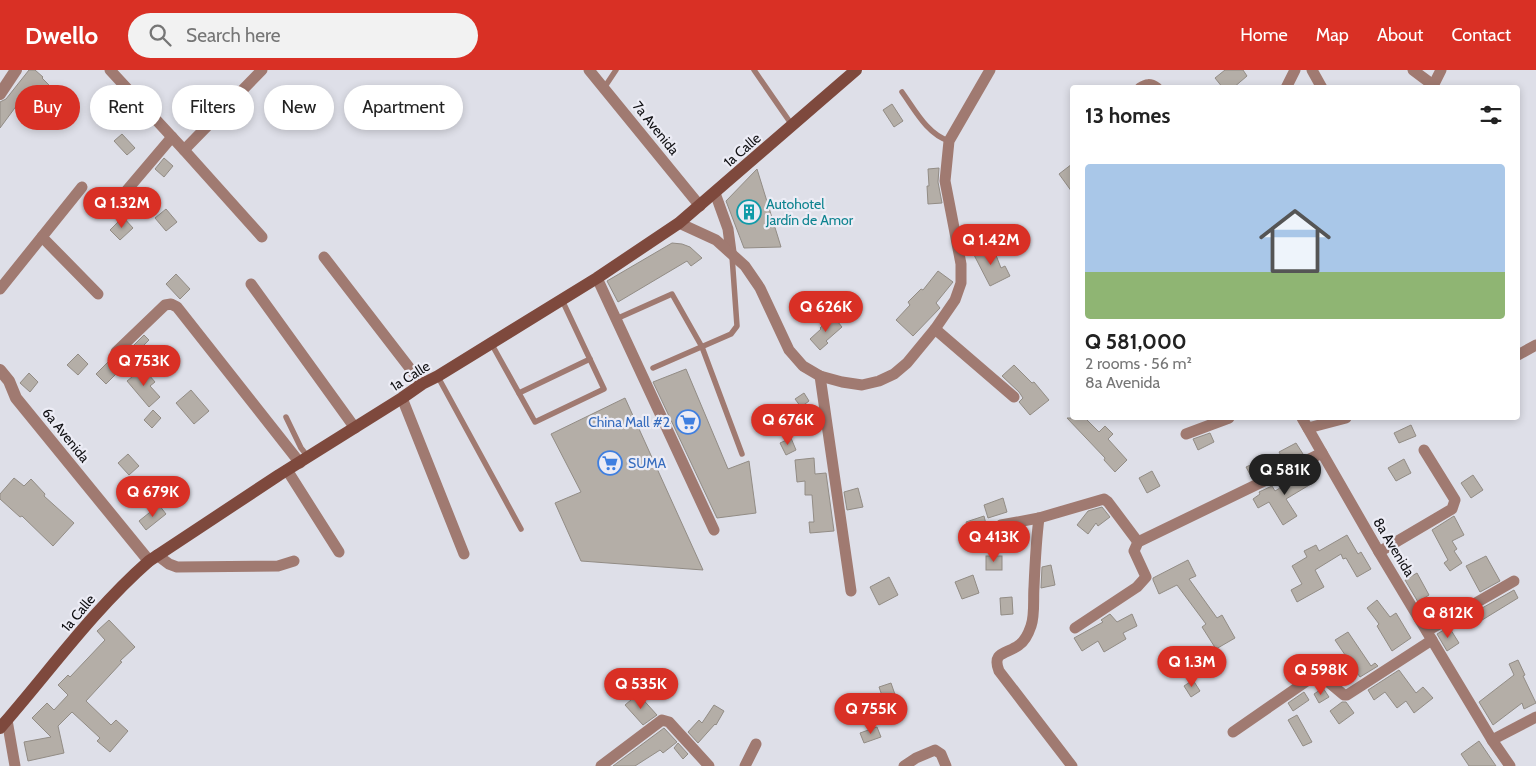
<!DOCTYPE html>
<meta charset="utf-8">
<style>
body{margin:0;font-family:Cabin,sans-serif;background:#f2f2f2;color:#222;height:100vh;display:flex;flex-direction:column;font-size:19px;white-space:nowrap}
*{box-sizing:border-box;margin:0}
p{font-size:16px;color:#767676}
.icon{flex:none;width:28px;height:28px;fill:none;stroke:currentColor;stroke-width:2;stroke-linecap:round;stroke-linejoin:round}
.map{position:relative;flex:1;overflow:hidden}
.drawer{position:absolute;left:1070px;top:15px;width:450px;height:335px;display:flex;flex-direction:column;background:#fff;border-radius:5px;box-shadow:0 2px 8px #0003}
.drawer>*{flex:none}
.banner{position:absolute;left:15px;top:15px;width:475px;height:45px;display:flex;gap:10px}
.price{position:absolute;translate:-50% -42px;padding:0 11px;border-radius:18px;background:#d93025;color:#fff;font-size:16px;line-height:32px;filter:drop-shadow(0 1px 2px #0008)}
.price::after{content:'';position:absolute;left:50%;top:30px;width:15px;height:11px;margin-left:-8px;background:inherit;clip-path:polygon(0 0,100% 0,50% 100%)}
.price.active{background:#222;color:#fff}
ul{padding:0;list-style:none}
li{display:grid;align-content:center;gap:10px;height:265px;padding:0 15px}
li+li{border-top:1px solid #e0e0e0}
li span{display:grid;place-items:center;height:155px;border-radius:5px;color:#555}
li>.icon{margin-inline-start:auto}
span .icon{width:90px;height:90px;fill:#fffc;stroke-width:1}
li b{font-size:21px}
h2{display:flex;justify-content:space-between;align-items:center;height:60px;padding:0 15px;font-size:21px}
.chip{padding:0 18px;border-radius:22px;background:#fff;box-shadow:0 2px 8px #0003;font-size:18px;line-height:45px}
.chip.active{background:#d93025;color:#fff}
header{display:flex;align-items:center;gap:30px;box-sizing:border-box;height:70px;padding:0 25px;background:#d93025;color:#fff}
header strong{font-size:24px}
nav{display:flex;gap:28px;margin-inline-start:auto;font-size:18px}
.search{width:350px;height:45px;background:#f2f2f2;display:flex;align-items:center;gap:12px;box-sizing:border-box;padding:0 18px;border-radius:28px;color:#767676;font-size:19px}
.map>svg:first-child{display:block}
.building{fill:#b4aea7;stroke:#928c85}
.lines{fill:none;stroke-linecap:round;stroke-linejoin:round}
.service{stroke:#a07a71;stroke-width:5.5}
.minor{stroke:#a07a71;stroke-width:11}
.tertiary{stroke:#a07a71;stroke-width:12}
.secondary{stroke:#7e493d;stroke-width:12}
.labels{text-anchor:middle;stroke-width:4.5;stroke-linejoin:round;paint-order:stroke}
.street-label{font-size:14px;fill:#101013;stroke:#ececf5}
.culture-label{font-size:14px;fill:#0d838f;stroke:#ececf5;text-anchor:start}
.shop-label{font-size:14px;fill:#366cbe;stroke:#ececf5;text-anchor:end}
</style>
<header>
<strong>Dwello</strong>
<div class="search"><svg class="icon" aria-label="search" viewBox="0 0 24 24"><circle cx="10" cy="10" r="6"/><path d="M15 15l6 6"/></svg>Search here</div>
<nav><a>Home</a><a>Map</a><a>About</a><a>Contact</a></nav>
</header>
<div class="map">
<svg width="1536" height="696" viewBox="0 0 1536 696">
<rect width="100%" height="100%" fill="#dedfe8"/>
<g class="building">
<path d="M 29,0 L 35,0 L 43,7 L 42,8 L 62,28 L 49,40 L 30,22 L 22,32 L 20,31 L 0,58 L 0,32 L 6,29 Z"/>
<path d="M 1225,0 L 1243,0 L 1247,6 L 1233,18 L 1223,18 L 1215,8 Z"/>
<path d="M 892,34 L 903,51 L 894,57 L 883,40 Z"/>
<path d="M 122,64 L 135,78 L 127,85 L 114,71 Z"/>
<path d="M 164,88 L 173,96 L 164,107 L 155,99 Z"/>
<path d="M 1072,94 L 1072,122 L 1059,104 Z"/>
<path d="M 939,98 L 938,112 L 942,133 L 928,134 L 927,116 L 929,116 L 928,99 Z"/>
<path d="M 757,99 L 781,177 L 744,178 L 726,131 Z"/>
<path d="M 136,121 L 146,131 L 137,140 L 126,128 L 130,127 Z"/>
<path d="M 166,139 L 177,152 L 166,161 L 155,148 Z"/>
<path d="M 123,147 L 133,158 L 120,170 L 110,160 Z"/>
<path d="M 672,173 L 682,174 L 690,177 L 702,188 L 691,196 L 687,191 L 618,232 L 607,211 Z"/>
<path d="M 992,175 L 1001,198 L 1005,196 L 1010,206 L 990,216 L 973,183 Z"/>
<path d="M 938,201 L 953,212 L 936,233 L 940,238 L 913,266 L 896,250 L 910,235 L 908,232 L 921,219 L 923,220 Z"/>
<path d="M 176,204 L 190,219 L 180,229 L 166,214 Z"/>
<path d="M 833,246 L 842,257 L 826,271 L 828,273 L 820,280 L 810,269 L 821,259 L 820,258 Z"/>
<path d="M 144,265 L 149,270 L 139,280 L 134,275 Z"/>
<path d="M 78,284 L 88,294 L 78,305 L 67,295 Z"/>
<path d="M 108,292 L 118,302 L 106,314 L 96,304 Z"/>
<path d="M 1014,295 L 1032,313 L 1034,312 L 1049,330 L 1030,345 L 1019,332 L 1023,328 L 1019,322 L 1002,306 Z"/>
<path d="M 143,298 L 155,312 L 150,316 L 160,327 L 149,337 L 127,311 Z"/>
<path d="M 686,299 L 728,399 L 749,391 L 756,443 L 717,448 L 653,312 Z"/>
<path d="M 29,303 L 38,312 L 30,322 L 20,313 Z"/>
<path d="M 191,320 L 209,341 L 194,354 L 176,333 Z"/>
<path d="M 804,323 L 809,331 L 801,337 L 795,329 Z"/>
<path d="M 625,328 L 703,500 L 581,491 L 555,433 L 581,422 L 551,364 Z"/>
<path d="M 153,340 L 161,348 L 152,358 L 144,350 Z"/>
<path d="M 1067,348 L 1085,348 L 1099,362 L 1105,356 L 1113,364 L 1108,369 L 1127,390 L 1115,402 L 1104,390 L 1105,388 Z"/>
<path d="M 1411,355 L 1416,366 L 1399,373 L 1394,363 Z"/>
<path d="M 1210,363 L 1214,372 L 1198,380 L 1193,369 Z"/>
<path d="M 791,368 L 796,380 L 786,385 L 780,373 Z"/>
<path d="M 1296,373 L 1303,384 L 1285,393 L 1279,382 Z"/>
<path d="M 128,384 L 139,396 L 129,405 L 118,393 Z"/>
<path d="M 814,388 L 815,404 L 826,403 L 834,461 L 810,463 L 809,452 L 814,452 L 812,425 L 805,425 L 805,411 L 797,412 L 795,390 Z"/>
<path d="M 1404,389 L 1411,403 L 1396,411 L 1388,398 Z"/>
<path d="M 1259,391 L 1265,402 L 1252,408 L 1246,397 Z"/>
<path d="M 1308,398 L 1316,411 L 1286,429 L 1297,446 L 1283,455 L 1269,432 L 1258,438 L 1253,429 L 1260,424 L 1259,422 L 1272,416 L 1275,421 L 1293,410 L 1291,406 Z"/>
<path d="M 1152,401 L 1160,416 L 1147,423 L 1139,408 Z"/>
<path d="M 1473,405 L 1483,420 L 1471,428 L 1461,413 Z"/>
<path d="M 14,408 L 24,416 L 31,409 L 45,424 L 44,426 L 74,453 L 53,476 L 22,446 L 20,447 L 0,429 L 0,424 Z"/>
<path d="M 858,418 L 863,437 L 847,440 L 844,422 Z"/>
<path d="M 1003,428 L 1007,442 L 988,448 L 984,435 Z"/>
<path d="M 159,435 L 166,444 L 146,460 L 139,451 Z"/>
<path d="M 1102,437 L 1110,447 L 1098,456 L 1096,453 L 1088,464 L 1077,455 L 1088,441 Z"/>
<path d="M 984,446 L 987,458 L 970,463 L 966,452 Z"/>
<path d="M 1454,446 L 1464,465 L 1452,471 L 1457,479 L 1454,481 L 1462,493 L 1450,501 L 1444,493 L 1448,490 L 1432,460 Z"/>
<path d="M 1347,465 L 1358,484 L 1361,482 L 1371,499 L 1357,507 L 1346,488 L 1343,489 L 1341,484 L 1315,500 L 1324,517 L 1297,532 L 1291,520 L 1302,514 L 1292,496 L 1307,487 L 1304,481 L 1316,475 L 1319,481 Z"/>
<rect x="986" y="486" width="16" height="14"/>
<path d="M 1486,486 L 1500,511 L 1480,522 L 1466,496 Z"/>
<path d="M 1188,490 L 1196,506 L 1189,509 L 1217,548 L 1222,545 L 1235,568 L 1216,579 L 1202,557 L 1206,554 L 1177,515 L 1159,524 L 1153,510 L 1153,508 Z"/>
<path d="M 1051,495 L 1055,515 L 1041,518 L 1042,497 Z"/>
<path d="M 1417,503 L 1429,525 L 1418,532 L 1405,510 Z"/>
<path d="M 973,505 L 979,523 L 962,529 L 955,512 Z"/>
<path d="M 889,507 L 898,525 L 879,535 L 870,517 Z"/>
<path d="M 1514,520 L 1518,528 L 1474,555 L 1468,546 Z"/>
<path d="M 1012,527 L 1013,544 L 1001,545 L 1000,528 Z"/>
<path d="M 1377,530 L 1390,547 L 1396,543 L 1411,568 L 1392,581 L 1377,556 L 1379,554 L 1367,538 Z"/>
<path d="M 1110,544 L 1117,552 L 1132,544 L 1137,556 L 1123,563 L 1126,569 L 1104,582 L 1098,571 L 1082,581 L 1074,568 L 1103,552 L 1101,550 Z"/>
<path d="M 109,550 L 135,577 L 120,591 L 122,592 L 86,631 L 111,655 L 116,650 L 128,661 L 110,682 L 97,671 L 100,668 L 72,642 L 58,656 L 64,683 L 28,691 L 24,672 L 51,667 L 32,648 L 47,633 L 54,640 L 68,625 L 58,615 L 68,605 L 70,607 L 105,570 L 97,561 Z"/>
<path d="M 1449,557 L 1459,573 L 1447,581 L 1437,564 Z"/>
<path d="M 1348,562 L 1371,596 L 1375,593 L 1378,596 L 1360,607 L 1335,570 Z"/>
<path d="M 1518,590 L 1525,605 L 1523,606 L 1536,633 L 1524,639 L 1522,633 L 1493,655 L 1479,632 L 1514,605 L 1509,594 Z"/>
<path d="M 1399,600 L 1416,623 L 1423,617 L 1433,628 L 1414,643 L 1406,631 L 1397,638 L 1385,622 L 1374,630 L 1368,620 Z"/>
<path d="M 1193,610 L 1200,621 L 1191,627 L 1184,616 Z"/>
<path d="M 891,613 L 899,636 L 887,640 L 879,617 Z"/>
<path d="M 1323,618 L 1329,627 L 1319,633 L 1314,624 Z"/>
<path d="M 1304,622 L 1309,630 L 1293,641 L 1288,633 Z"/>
<path d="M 638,624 L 657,645 L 643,655 L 625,635 Z"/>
<path d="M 1342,632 L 1346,632 L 1354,643 L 1339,654 L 1330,641 Z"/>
<path d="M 714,635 L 724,641 L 716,655 L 715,654 L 698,673 L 688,662 L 699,650 L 702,653 Z"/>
<path d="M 1297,645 L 1312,672 L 1303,676 L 1288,650 Z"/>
<path d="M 877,657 L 881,667 L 864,673 L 860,663 Z"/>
<path d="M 664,658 L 677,672 L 663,683 L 660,680 L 635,696 L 613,696 Z"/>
<path d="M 1479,671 L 1496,696 L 1469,696 L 1461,684 Z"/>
<path d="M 678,673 L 688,684 L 683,689 L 674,678 Z"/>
</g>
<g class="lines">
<g class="service">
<path d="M 754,0 L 792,55"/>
<path d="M 604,18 L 616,0"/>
<path d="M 902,22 C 915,40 927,64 949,71"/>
<path d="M 616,249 L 672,224 L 702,277 L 742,384"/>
<path d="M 491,273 L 535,352 L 604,319 L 562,230"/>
<path d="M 653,298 L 731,264 L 737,256 L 732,186"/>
<path d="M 438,307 L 521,459"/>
<path d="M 519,323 L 590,289"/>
<path d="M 286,347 L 301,378 L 309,388"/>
</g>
<g class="minor">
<path d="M 110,0 L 184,80 L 262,167"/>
<path d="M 589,0 L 700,136"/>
<path d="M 1312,0 L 1322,18"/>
<path d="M 1413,0 L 1433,15"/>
<path d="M 1140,18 C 1146,14 1150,13 1157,18"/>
<path d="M 1286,18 L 1295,0"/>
<path d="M 1432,18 L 1441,0"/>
<path d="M 184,80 L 262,0"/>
<path d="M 127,120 L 172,67"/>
<path d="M 715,123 L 728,159 L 731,182"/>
<path d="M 679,153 L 716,170 L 745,196 L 760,218 L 789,280 L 803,296 L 820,306 L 842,312 L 862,315 L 879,311 L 894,304 L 907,293 L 935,259 L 955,230 L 961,213 L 961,194 L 945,111 L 949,71 L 990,0"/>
<path d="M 42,167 L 98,224"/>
<path d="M 324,187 L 422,314"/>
<path d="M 597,208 L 714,460"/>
<path d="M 251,214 L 355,358"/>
<path d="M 0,219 L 82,117"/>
<path d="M 935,259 L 1014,327"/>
<path d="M 116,282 L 165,235 L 171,234 L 177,237 L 300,393"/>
<path d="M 1518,285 L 1536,275"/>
<path d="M 820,306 L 851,521"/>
<path d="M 402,328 L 464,484"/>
<path d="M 1302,348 L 1379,482 L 1492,670 L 1510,696"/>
<path d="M 1308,358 L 1346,348"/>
<path d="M 1186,364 L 1229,348"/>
<path d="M 287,400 L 339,482"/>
<path d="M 1039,448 C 1036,471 1035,494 1034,517 C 1033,529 1035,545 1031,556 C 1029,562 1025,571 1019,575 C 1008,584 991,581 999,601 L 1072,696"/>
<path d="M 1001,455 L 1039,448 L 1104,429 L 1108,432 L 1138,472"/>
<path d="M 1379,482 L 1452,439 L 1455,430 L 1424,380"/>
<path d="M 157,485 L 169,494 L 177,497 L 278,496 L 294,491"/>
<path d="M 1075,558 L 1137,517 L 1146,507 L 1134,481 L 1138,472 L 1322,383"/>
<path d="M 1427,561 L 1514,511"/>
<path d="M 7,650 L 15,696"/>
<path d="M 1233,662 L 1314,606 L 1320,605 L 1344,625 L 1347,625 L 1432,570"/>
<path d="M 1492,670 L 1536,647"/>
<path d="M 601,696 L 662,650 L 669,652 L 709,696"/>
<path d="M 745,696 L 756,674"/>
<path d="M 904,696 L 916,688 L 935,680 L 941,684 L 946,696"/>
</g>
<g class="tertiary">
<path d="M 0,24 L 16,0"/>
<path d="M 0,300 L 9,311 L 16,328 L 149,491"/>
</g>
<path class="secondary" d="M 0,658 C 49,602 93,540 149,491 L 279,405 L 402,328 L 422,314 L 438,306 L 597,208 L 679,153 L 856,0"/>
</g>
<defs>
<g id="building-ring" transform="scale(1.25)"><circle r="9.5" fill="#ececf5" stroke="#0f9aa8" stroke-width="1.5"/><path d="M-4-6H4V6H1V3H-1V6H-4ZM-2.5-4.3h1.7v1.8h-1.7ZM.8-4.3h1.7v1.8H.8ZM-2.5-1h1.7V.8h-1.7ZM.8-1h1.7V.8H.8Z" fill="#0f9aa8"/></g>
<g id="supermarket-ring" transform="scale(1.25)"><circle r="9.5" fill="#ececf5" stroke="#3f7fe0" stroke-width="1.5"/><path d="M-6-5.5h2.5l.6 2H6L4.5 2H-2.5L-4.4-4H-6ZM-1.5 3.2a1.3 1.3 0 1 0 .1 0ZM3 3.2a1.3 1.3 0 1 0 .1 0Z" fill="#3f7fe0"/></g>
</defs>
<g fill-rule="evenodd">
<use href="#building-ring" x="749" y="142"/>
<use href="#supermarket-ring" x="688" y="352"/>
<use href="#supermarket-ring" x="610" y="393"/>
</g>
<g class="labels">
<g class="street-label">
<text transform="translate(656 58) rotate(51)" y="5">7a Avenida</text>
<text transform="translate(742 80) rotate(-41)" y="5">1a Calle</text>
<text transform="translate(410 306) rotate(-32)" y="5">1a Calle</text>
<text transform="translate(66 365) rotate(51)" y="5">6a Avenida</text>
<text transform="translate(1394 477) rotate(59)" y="5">8a Avenida</text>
<text transform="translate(78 543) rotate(-50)" y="5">1a Calle</text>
</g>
<g class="culture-label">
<text x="766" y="139">Autohotel<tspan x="766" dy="16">Jardín de Amor</tspan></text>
</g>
<g class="shop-label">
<text x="670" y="357">China Mall #2</text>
<text x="628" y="398" text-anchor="start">SUMA</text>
</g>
</g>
</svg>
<b class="price" style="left:122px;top:159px">Q 1.32M</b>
<b class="price" style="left:991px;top:196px">Q 1.42M</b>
<b class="price" style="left:826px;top:263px">Q 626K</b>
<b class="price" style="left:144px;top:317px">Q 753K</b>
<b class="price" style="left:788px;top:376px">Q 676K</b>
<b class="price active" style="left:1285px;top:426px">Q 581K</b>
<b class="price" style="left:153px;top:448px">Q 679K</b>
<b class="price" style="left:994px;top:493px">Q 413K</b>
<b class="price" style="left:1448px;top:569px">Q 812K</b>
<b class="price" style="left:1192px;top:618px">Q 1.3M</b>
<b class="price" style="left:1321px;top:626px">Q 598K</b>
<b class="price" style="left:641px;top:640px">Q 535K</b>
<b class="price" style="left:871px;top:665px">Q 755K</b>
<div class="banner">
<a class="chip active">Buy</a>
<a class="chip">Rent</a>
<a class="chip">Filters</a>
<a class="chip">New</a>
<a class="chip">Apartment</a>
</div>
<section class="drawer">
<h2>13 homes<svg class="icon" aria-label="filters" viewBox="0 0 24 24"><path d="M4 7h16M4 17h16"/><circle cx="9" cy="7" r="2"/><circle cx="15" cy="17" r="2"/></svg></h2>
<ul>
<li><span style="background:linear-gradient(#a9c7e8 70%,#8fb573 0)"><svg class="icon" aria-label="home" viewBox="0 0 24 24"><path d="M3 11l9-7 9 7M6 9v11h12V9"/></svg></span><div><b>Q 581,000</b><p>2 rooms · 56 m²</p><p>8a Avenida</p></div></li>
</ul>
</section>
</div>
